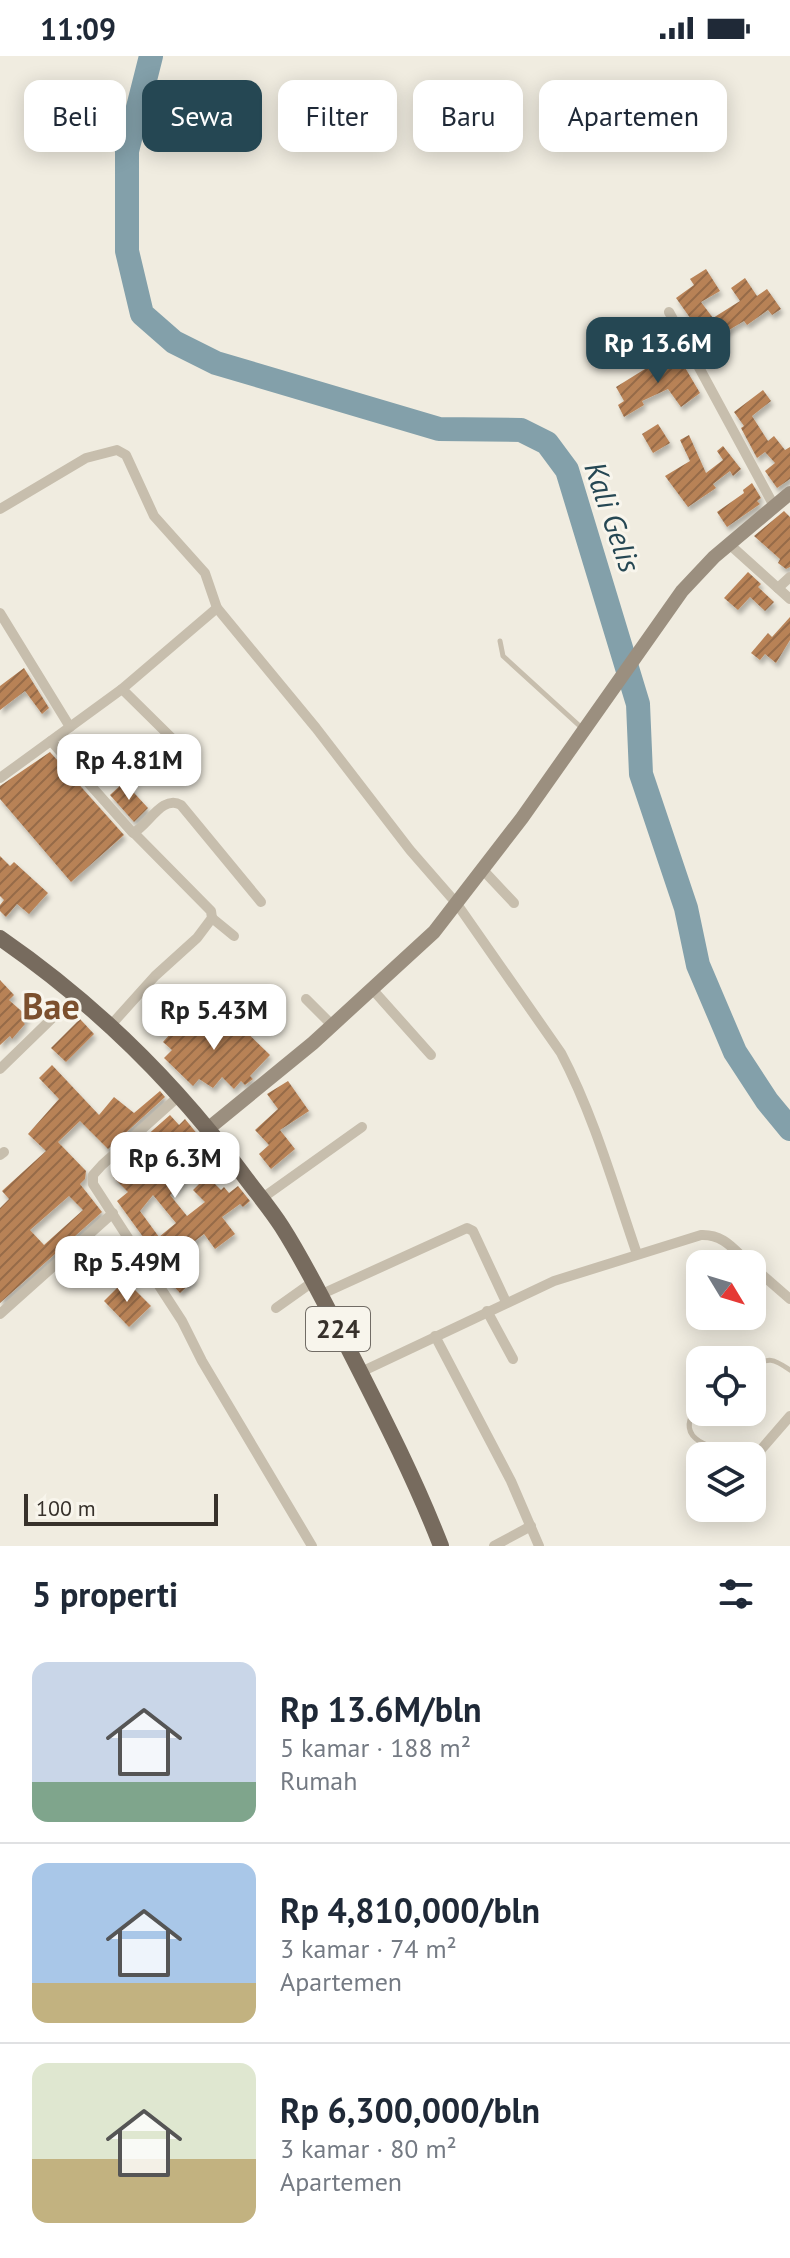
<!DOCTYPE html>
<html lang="id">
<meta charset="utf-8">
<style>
body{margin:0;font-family:"PT Sans",sans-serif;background:#f2f2f3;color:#1f2937;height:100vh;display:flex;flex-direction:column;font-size:30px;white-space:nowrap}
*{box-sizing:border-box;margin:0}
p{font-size:26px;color:#747a83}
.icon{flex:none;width:44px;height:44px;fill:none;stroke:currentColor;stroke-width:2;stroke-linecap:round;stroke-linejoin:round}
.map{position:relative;height:1490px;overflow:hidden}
.details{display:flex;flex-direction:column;background:#fff;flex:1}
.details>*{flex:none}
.guide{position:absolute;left:24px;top:24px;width:742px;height:72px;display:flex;gap:16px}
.needle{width:52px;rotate:128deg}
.tools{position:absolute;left:686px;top:1194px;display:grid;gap:16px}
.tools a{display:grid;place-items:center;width:80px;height:80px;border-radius:16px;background:#fff;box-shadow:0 4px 20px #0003;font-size:40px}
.scale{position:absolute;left:24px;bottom:20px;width:194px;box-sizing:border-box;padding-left:8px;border:4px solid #37312b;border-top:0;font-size:22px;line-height:28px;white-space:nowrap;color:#37312b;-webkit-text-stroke:6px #f8f5ec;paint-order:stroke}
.price{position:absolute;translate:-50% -68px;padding:0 18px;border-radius:16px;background:#fff;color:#222;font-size:26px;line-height:52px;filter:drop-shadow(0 2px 4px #0008)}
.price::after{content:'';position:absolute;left:50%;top:48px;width:24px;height:18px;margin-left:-12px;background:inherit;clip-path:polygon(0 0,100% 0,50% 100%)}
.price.selected{background:#254753;color:#fff}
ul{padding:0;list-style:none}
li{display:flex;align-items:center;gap:24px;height:200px;padding:0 32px}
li+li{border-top:2px solid #e0e1e3}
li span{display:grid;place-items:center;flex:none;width:224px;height:160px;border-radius:16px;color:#555}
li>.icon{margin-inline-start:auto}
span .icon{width:96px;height:96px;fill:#fffc;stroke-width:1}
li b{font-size:34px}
h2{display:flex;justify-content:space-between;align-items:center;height:96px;padding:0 32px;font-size:34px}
.chip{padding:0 28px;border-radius:16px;background:#fff;box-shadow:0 4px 20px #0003;font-size:28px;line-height:72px}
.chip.selected{background:#254753;color:#fff}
.status{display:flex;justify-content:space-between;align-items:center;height:56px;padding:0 40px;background:#fff;direction:ltr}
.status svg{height:22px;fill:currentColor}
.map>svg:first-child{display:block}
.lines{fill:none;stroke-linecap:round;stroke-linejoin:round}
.river{stroke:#83a0aa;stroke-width:24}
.building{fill:url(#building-hatch);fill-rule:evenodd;filter:url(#shadow)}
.lane{stroke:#c7bead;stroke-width:5}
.street{stroke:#c7bead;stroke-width:10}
.secondary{stroke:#9b8f7f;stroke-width:14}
.primary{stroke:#776b5e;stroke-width:16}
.labels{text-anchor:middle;stroke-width:6;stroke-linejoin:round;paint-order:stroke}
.shield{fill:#f8f5ec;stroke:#716c65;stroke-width:2}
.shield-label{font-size:26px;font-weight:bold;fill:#37312b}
.water-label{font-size:30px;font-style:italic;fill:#254753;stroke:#f8f5ec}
.district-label{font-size:36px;font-weight:bold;fill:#7c502e;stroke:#f8f5ec}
</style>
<div class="status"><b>11:09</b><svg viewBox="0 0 49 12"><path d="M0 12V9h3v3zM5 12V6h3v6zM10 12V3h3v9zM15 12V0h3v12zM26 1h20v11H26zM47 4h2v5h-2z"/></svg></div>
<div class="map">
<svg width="790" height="1490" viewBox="0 0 790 1490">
<defs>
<pattern id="building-hatch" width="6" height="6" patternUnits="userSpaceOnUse" patternTransform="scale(2)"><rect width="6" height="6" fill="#b88257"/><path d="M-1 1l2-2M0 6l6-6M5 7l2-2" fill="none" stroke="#966b48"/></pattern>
<filter id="shadow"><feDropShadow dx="2.5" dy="4.5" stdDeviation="2" flood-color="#0004"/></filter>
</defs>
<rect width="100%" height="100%" fill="#f0ece0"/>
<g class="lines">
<path class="river" d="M 151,0 L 127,95 L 127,195 L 142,258 L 174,286 L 216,307 L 439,373 L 521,374 L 547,387 L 567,414 L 638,648 L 641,718 L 686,852 L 698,909 L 735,996 L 767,1045 L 790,1073"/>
</g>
<g class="building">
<path d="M 706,213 L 720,235 L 701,246 L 713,262 L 740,245 L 731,232 L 745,222 L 757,240 L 767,233 L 781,253 L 772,259 L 768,254 L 747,269 L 744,265 L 714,283 L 723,296 L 708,307 L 686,271 L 693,266 L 676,242 L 694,229 L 690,223 Z"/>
<path d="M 677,298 L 700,337 L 681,351 L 668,333 L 642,345 L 644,349 L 624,361 L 618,349 L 624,345 L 616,331 L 645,313 Z"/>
<path d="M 763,334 L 771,345 L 752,360 L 768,385 L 774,380 L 785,394 L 790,391 L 790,423 L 777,432 L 765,415 L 775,407 L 765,396 L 757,402 L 741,372 L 744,370 L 734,356 Z"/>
<path d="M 658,368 L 670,387 L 653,397 L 642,378 Z"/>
<path d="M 689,379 L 706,417 L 723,404 L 717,395 L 723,390 L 741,413 L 733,420 L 730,415 L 713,428 L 716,432 L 688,451 L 665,420 L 690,405 L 680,384 Z"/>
<path d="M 752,427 L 761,442 L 757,445 L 760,448 L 727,471 L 717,456 L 744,437 L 743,434 Z"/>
<path d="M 784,455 L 790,461 L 790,511 L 786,513 L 778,507 L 780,503 L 754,480 Z"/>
<path d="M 748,516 L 761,528 L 758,531 L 774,546 L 765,555 L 750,541 L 738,554 L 724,542 Z"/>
<path d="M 790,561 L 790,584 L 776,607 L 765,598 L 760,604 L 751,597 L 768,577 L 772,581 Z"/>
<path d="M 24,612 L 49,652 L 42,658 L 25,635 L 0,654 L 0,630 Z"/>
<path d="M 50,696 L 124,779 L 71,826 L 0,743 L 0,730 Z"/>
<path d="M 124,726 L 148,752 L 134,766 L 110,739 Z"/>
<path d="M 0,800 L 10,810 L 14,806 L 48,837 L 29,858 L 17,848 L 6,861 L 0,855 L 0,849 L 4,844 L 0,840 Z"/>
<path d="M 0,924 L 14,939 L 9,944 L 28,961 L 23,966 L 25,968 L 12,983 L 10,980 L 0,989 Z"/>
<path d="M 204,955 L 222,970 L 231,961 L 270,999 L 250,1020 L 253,1023 L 245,1029 L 241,1025 L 234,1033 L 222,1021 L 213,1032 L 199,1023 L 193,1030 L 164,1002 L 172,994 L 163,986 L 179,968 L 183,972 L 194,959 L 198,962 Z"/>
<path d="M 80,963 L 94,978 L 66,1006 L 51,992 Z"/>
<path d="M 52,1009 L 99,1059 L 114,1041 L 134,1057 L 160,1035 L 165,1041 L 108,1093 L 80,1065 L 58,1086 L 86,1115 L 85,1123 L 80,1128 L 102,1156 L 0,1247 L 0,1152 L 9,1143 L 2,1135 L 46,1095 L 28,1078 L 59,1043 L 39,1022 ZM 69,1140 L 83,1154 L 44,1189 L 30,1174 Z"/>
<path d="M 288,1025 L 309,1055 L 280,1074 L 295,1093 L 271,1113 L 259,1098 L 269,1089 L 255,1074 L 278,1053 L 267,1038 Z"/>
<path d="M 170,1059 L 179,1069 L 185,1063 L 216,1101 L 208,1108 L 189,1086 L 169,1104 L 185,1125 L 170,1139 L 187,1160 L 205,1146 L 193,1134 L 207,1120 L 221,1134 L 224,1131 L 229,1137 L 238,1130 L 250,1145 L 243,1151 L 240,1148 L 222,1161 L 235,1178 L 215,1193 L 204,1178 L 178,1198 L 180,1201 L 177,1203 L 195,1223 L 180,1237 L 166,1222 L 170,1218 L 117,1145 L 128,1136 L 113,1121 L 130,1103 L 138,1111 L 155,1092 L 145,1081 ZM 153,1139 L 176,1167 L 159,1181 L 140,1155 Z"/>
<path d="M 125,1224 L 151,1250 L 129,1271 L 104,1245 Z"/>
</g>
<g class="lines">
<g class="lane">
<path d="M 500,585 L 503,600 L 583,673"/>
<path d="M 752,1312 C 768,1300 774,1303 790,1314"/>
<path d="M 700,1347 C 668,1385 714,1392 743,1400"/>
</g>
<g class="street">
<path d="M 669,256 L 774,450"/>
<path d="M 0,453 L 86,402 L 117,394 L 126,399 L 154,460 L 205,517 L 217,552 L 316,672 L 410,794 L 457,848 L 561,997 C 594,1060 614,1131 637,1198"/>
<path d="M 729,488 L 790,543"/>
<path d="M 778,532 L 790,521"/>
<path d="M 0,557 L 70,671"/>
<path d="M 122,633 L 194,704"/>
<path d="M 51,685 L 133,777 C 148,770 162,738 181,749 L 261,846"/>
<path d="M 0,722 L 122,633 L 217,552"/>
<path d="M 483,814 L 514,847"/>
<path d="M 212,862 L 234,880"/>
<path d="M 373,934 L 431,999"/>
<path d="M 306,943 L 332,969"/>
<path d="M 111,969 L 155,920 L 197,882 L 212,862 L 211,855 L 135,778"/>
<path d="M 0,1013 L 76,939"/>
<path d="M 179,1040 L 102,1109 L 93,1119 L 93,1128 L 182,1265 L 202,1305 L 312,1490"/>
<path d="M 0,1099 L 4,1096"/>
<path d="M 261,1143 L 362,1071"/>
<path d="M 752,1210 L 790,1243"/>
<path d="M 322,1238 L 467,1172 L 473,1175 L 506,1246"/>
<path d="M 276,1252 L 314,1225"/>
<path d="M 487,1255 L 513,1303"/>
<path d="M 0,1258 L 113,1157"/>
<path d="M 435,1280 L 511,1425 L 539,1490"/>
<path d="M 361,1316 L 554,1225 L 701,1179 C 724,1178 734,1194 750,1208"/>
<path d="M 752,1404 L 790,1360"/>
<path d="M 494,1490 L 531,1470"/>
</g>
<path class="secondary" d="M 209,1072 L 313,987 L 434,876 L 522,762 L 682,535 L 714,501 L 790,437"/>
<path class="primary" d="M 0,882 C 94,947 174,1025 242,1117 C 255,1135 270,1152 282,1171 C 305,1207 323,1244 343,1282 C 378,1351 413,1418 441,1490"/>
</g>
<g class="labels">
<rect class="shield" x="306" y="1251" width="64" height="44" rx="6"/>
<g class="shield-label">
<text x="338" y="1282">224</text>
</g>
<g class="water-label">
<text transform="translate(612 461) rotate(71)" y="10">Kali Gelis</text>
</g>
<g class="district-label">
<text x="51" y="963">Bae</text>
</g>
</g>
</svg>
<div class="tools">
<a><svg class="needle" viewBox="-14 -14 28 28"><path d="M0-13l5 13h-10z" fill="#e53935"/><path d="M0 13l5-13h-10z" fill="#747a83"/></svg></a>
<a><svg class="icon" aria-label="locate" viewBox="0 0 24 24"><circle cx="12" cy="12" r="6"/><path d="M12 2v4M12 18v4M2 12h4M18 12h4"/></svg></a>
<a><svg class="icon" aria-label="layers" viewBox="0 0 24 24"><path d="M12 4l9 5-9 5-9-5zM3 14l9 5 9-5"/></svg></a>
</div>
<div class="scale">100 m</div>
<b class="price selected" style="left:658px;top:329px">Rp 13.6M</b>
<b class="price" style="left:129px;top:746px">Rp 4.81M</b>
<b class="price" style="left:214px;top:996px">Rp 5.43M</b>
<b class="price" style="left:175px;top:1144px">Rp 6.3M</b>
<b class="price" style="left:127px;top:1248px">Rp 5.49M</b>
<div class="guide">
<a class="chip">Beli</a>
<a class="chip selected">Sewa</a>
<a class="chip">Filter</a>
<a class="chip">Baru</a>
<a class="chip">Apartemen</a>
</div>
</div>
<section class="details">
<h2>5 properti<svg class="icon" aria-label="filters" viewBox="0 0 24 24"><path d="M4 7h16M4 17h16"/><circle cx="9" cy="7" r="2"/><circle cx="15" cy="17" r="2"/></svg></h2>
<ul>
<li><span style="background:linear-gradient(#c9d6e8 75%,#7fa58c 0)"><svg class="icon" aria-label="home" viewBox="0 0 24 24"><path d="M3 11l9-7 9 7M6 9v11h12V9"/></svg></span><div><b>Rp 13.6M/bln</b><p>5 kamar · 188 m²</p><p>Rumah</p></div></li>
<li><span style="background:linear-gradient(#a9c7e8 75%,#c2b280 0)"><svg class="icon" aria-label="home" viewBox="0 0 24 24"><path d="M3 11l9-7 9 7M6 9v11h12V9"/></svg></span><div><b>Rp 4,810,000/bln</b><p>3 kamar · 74 m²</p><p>Apartemen</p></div></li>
<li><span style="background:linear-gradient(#dfe7d0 60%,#c2b280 0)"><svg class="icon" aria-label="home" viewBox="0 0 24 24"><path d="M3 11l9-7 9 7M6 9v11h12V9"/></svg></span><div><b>Rp 6,300,000/bln</b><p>3 kamar · 80 m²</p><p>Apartemen</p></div></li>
</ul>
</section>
